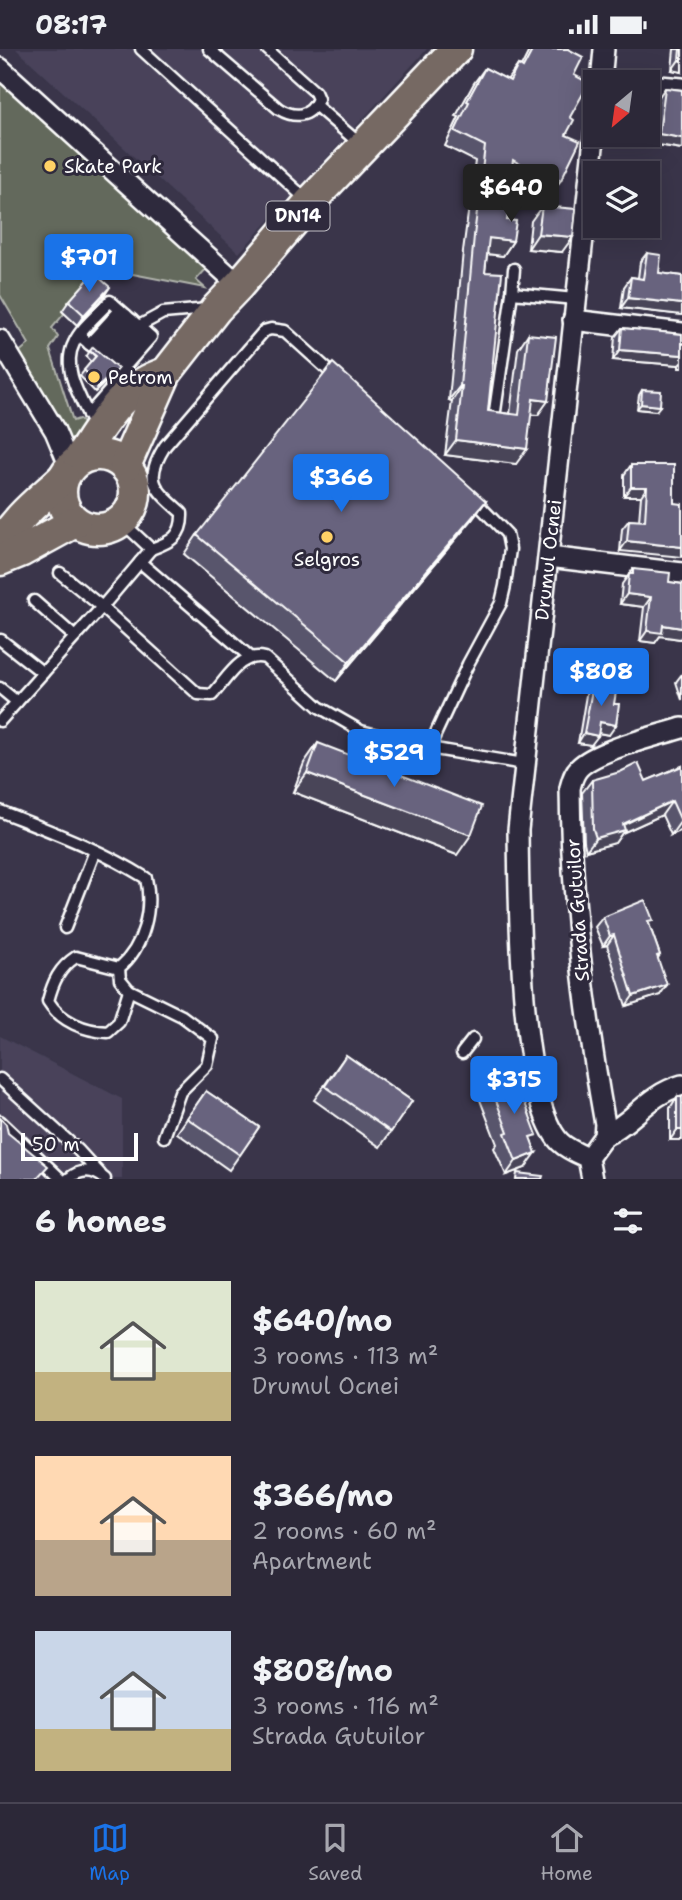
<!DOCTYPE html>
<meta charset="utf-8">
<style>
body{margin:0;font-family:"Shantell Sans",sans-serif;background:#383443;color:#f1f3f6;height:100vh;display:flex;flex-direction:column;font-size:26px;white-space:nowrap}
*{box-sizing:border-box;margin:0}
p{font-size:23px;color:#a6a6ae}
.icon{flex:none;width:38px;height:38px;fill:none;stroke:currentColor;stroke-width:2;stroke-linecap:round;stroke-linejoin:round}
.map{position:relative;height:1130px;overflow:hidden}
.panel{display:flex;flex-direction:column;background:#2c2838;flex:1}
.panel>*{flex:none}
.needle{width:46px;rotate:209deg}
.fabs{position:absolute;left:583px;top:21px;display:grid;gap:14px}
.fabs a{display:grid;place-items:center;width:77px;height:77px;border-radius:0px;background:#2c2838;box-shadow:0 7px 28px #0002,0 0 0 2px #484453;font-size:35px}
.scale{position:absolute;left:21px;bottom:18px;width:117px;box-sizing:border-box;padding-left:7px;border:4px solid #fff;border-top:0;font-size:19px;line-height:24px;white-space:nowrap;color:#fff;-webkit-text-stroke:5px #2f2a3d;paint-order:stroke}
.price{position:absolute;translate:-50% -60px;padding:0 16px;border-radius:7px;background:#1a73e8;color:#fff;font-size:23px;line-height:46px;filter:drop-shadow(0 2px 4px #0008)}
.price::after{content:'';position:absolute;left:50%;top:42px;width:21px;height:16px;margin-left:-10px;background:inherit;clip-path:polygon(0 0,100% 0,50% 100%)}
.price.active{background:#222;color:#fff}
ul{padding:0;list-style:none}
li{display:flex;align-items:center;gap:21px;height:175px;padding:0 35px}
li span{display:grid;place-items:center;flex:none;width:196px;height:140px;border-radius:0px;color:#555}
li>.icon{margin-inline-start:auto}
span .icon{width:84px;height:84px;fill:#fffc;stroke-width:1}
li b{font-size:30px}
h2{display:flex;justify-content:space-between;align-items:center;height:84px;padding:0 35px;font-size:30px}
.status{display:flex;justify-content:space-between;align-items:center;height:49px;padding:0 35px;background:#2c2838;direction:ltr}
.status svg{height:19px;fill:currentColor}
.dock{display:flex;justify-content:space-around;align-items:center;height:98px;border-top:2px solid #484453;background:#2c2838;font-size:19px;color:#a6a6ae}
.dock a{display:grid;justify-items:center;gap:4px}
.dock .active{color:#1a73e8}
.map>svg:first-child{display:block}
.built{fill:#48435a}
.green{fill:#63695b;stroke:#b1b4ad;stroke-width:2}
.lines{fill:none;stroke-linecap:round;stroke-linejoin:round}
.service-casing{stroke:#fff;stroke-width:15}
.minor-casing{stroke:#fff;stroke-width:24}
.primary-casing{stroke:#fff;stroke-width:35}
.service{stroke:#2f2a3d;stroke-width:10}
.minor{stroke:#2f2a3d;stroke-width:19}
.primary{stroke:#766964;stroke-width:30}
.wall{fill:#59556c;stroke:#fff;stroke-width:2}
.shaded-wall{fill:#484558;stroke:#fff;stroke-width:2}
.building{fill:#67637e;stroke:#fff;stroke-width:2}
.poi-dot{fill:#ffd166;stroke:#2f2a3d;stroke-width:2.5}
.labels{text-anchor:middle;stroke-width:6;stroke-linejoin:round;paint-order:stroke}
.shield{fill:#2f2a3d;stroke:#c1bfc5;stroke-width:2}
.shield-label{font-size:18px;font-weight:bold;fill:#fff}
.poi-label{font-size:19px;fill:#fff;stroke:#2f2a3d;text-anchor:start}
.street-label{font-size:19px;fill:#fff;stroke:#2f2a3d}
</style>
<div class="status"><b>08:17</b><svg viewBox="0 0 49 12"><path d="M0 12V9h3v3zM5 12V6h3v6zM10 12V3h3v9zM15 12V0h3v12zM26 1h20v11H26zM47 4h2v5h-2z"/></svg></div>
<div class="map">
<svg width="682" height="1130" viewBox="0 0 682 1130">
<rect width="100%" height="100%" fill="#3a354a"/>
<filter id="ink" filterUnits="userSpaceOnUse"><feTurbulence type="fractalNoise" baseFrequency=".0143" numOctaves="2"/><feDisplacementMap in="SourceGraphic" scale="14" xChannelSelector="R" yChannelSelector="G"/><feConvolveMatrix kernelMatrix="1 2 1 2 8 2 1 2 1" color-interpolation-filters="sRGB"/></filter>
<g filter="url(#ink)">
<g class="built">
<path d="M 16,0 L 427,0 L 239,204 Z"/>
<path d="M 0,987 L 122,1050 L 122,1130 L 0,1130 Z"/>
</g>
<path class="green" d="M 0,24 L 208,218 L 196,231 L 205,239 L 107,220 L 92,238 L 62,262 L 64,265 L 52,279 L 58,288 L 50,300 L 73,372 L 79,370 L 84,375 L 72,398 L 18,304 L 29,295 L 0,246 Z"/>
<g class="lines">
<g class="service-casing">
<g id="service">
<path d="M 141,0 L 307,151"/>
<path d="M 209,0 L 279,60 C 294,69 310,69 318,50 L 315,43 L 267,0"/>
<path d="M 315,56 L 360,95"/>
<path d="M 514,220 L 512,244 L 575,250"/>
<path d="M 79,286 L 102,306"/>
<path d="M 89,295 L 120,261"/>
<path d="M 95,300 L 126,266"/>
<path d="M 102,306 L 132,271"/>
<path d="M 108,312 L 139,277 L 163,264 L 208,260"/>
<path d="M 114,317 L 145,283"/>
<path d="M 88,366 L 124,325 L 118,321"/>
<path d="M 494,369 L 512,244"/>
<path d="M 94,378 C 84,354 60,321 74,294 C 81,278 99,265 110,252 L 151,288 L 121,322"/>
<path d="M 121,472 L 151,500 L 102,558 L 198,645 L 212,646 C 227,630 241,602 265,609 L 319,658 L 361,682 L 429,699 L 524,715"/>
<path d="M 151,500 C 171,493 183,487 182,464 C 155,440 143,432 165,397 L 264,282 L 271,280 L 285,282 L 337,329"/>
<path d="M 140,513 L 249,607"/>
<path d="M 34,552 L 75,588"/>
<path d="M 1,591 L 43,624"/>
<path d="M 0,639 L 17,653"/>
<path d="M 0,672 L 102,558 L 60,524"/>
<path d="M 429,699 L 468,615 L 501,554 L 505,537 L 510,500 L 507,485 L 474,451"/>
<path d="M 0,762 C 50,782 100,800 146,829 C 153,860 144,898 119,919 L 120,930 L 129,941 L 182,967 L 213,990 L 207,1016 L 180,1043 L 164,1088"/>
<path d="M 65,879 L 95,802"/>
<path d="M 119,919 L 76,908 C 59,919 53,933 48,952 C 61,973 85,982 108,983 L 119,973 L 129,941"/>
<path d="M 462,1004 L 473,990"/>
<path d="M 0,1030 L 78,1101 L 100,1125"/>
<path d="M 0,1072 L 61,1130"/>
<path d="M 68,1130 C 80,1120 93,1119 105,1130"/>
</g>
</g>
<g class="minor-casing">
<g id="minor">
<path d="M 0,19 L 239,236"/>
<path d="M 601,31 L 626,33"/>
<path d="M 601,33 L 604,0"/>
<path d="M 648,36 L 682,39"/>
<path d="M 573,271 L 682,284"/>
<path d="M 0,291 L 55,382 L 70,418"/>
<path d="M 549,508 L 682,524"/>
<path d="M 604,1087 C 634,1073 647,1046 682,1036"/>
<path d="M 588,1109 L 604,1087 L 605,1075 C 585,964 571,852 570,739 C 572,732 573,725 579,719 C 596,701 657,687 682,679"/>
<path id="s1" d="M 592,1130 L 588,1109 C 579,1105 567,1100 560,1093 C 518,1049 519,845 518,781 L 595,80"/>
</g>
</g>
<g class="primary-casing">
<g id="primary">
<circle cx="98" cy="443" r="37"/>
<path d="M 79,410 C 103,374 122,337 166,324"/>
<path d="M 125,417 L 166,324 L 216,260 L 239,236 L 310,153 L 456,0"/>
<path d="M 0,498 C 14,469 41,450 63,429"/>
<path d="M 0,511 L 22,502 L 75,473"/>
</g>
</g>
<use href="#service" class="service"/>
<use href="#minor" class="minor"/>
<use href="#primary" class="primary"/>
</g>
<g class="wall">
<path d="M 530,0 L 568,0 L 574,26 L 570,68 L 566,86 L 561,131 L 550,146 L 519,131 L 517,134 L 510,130 L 506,158 L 507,171 L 513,192 L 503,207 L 487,205 L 485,223 L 488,362 L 510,365 L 518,300 L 528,285 L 538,366 L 531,366 L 516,415 L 445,406 L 452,352 L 449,351 L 463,202 L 475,112 L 445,97 L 459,68 L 456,67 L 474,34 L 485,19 L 507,31 L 518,16 L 521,18 Z"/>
<path d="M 674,0 L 682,0 L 682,23 L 672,21 Z"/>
<path d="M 665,39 L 682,41 L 682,100 L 652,95 L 658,49 Z"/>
<path d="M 542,157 L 562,203 L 528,200 L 531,172 Z"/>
<path d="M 647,204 L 659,224 L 682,227 L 682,266 L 621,259 L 624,238 L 631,228 L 638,229 L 640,213 Z"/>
<path d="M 103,249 L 77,276 L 62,262 L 69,252 Z"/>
<path d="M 622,279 L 682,285 L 682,319 L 679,319 L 679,316 L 613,311 L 615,288 Z"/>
<path d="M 90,302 L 113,326 L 95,343 L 80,327 L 91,313 L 86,308 Z"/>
<path d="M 642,341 L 656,362 L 637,360 L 639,346 Z"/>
<path d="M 631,416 L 674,454 L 620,502 L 622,480 L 629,471 L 639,472 L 641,447 L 624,447 L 624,426 Z"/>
<path d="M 486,452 L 472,471 L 336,632 L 184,505 L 197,486 Z"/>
<path d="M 633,520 L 669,533 L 680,590 L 660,587 L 655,594 L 640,592 L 644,558 L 620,555 L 622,535 Z"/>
<path d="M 682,625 L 682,651 L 676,633 Z"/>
<path d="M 594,630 L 605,642 L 614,655 L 609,686 L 598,684 L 591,696 L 578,694 L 587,640 Z"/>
<path d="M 318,694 L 457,806 L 293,743 L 304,714 Z"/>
<path d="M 682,717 L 682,781 L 671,786 L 662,766 L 622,784 L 615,794 L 586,802 L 584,793 L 582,744 L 592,731 L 646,732 Z"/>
<path d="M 603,868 L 649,875 L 660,906 L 658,909 L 660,946 L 626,957 L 607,896 L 603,897 L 595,878 Z"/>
<path d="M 346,1006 L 412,1052 L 380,1098 L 314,1051 Z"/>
<path d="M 487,1028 L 532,1093 L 525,1119 L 506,1126 L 494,1099 L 497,1095 L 477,1043 Z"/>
<path d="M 206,1042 L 259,1078 L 229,1121 L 177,1084 Z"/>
<path d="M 677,1048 L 682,1091 L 670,1091 L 670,1059 Z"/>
</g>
<g class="shaded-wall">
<path d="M 679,11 L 682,12 L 682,23 L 672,21 Z"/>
<path d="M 659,85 L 682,89 L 682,100 L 652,95 Z"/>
<path d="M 538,185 L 573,188 L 562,203 L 528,200 Z"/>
<path d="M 489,189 L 513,192 L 503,207 L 479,204 Z"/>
<path d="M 110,238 L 103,249 L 77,276 L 84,266 Z"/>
<path d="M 628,249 L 682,255 L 682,266 L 621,259 Z"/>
<path d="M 620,301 L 682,306 L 682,313 L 679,316 L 613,311 Z"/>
<path d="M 118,320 L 113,326 L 95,343 L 99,337 Z"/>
<path d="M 460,337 L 462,337 L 452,352 L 449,351 Z"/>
<path d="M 533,350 L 548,352 L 538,366 L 522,365 Z"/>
<path d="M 641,355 L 660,357 L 656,362 L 637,360 Z"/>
<path d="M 456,391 L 527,400 L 516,415 L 445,406 Z"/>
<path d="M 631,438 L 647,438 L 641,447 L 624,447 Z"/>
<path d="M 486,452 L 472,471 L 336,632 L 349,613 Z"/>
<path d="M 627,492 L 682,498 L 682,508 L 620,502 Z"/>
<path d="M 627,545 L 651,548 L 644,558 L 620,555 Z"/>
<path d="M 663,576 L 682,579 L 682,587 L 680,590 L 660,587 L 655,594 L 640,592 L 647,582 Z"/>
<path d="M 600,673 L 616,676 L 609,686 L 593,683 Z"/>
<path d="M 584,684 L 598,687 L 591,696 L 578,694 Z"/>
<path d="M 307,724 L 471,786 L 457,806 L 293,743 Z"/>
<path d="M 672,752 L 662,766 L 622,784 L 615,794 L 586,802 L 596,789 Z"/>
<path d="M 681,772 L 682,772 L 682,781 L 671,786 Z"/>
<path d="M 614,886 L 607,896 L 603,897 L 610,887 Z"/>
<path d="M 667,936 L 660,946 L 626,957 L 633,947 Z"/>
<path d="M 677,1081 L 682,1081 L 682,1091 L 670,1091 Z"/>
<path d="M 536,1104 L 525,1119 L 506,1126 L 516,1112 Z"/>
</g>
<g class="building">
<path d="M 533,0 L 568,0 L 583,8 L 574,26 L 589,34 L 570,68 L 574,71 L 566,86 L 580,92 L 561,131 L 529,116 L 527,119 L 513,111 L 506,158 L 509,158 L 507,171 L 516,172 L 513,192 L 489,189 L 485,223 L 502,224 L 488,362 L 519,366 L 528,285 L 556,288 L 548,352 L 533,350 L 527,400 L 456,391 L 462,337 L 460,337 L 474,187 L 485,97 L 455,82 L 469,53 L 467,52 L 485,19 L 510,32 L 518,16 L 523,19 Z"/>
<path d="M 680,0 L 682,0 L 682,12 L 679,11 Z"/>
<path d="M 665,39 L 682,41 L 682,89 L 659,85 Z"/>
<path d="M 542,157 L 576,160 L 573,188 L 538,185 Z"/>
<path d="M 647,204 L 661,206 L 659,224 L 682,227 L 682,255 L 628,249 L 631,228 L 643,230 Z"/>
<path d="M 94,224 L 110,238 L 84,266 L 69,252 Z"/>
<path d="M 622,279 L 682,285 L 682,306 L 620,301 Z"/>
<path d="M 93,298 L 118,320 L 99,337 L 84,321 L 96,307 L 90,302 Z"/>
<path d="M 333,314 L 486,452 L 349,613 L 197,486 Z"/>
<path d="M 642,341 L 661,342 L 660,357 L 641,355 Z"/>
<path d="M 631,416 L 674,416 L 674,454 L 682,455 L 682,498 L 627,492 L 629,471 L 645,472 L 647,438 L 631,438 Z"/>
<path d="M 633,520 L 670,524 L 669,533 L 682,535 L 682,579 L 663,576 L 662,584 L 647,582 L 651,548 L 627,545 L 629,525 L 633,525 Z"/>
<path d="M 594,630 L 607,633 L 605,642 L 616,643 L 614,655 L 619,655 L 616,676 L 600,673 L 598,687 L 584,684 Z"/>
<path d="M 318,694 L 482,757 L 471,786 L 307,724 Z"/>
<path d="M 638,714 L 646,732 L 682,717 L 682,772 L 681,772 L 672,752 L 623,775 L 625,781 L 596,789 L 593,780 L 592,731 L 620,723 Z"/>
<path d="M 645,851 L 653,871 L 648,872 L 660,906 L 657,907 L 667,936 L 633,947 L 614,886 L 610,887 L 603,868 Z"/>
<path d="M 346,1006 L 412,1052 L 391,1083 L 325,1037 Z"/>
<path d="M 506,1022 L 513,1040 L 519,1038 L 537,1086 L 530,1088 L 536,1104 L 516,1112 L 505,1084 L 508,1083 L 487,1028 Z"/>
<path d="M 206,1042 L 259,1078 L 240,1106 L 187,1069 Z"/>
<rect x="677" y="1048" width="5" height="33"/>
<path d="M 0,1069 L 6,1075 L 8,1084 L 48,1117 L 36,1130 L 0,1130 Z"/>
<path d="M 517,1124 L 543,1127 L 542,1130 L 516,1130 Z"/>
</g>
</g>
<g class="poi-dot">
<circle cx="50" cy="117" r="7"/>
<circle cx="94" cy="328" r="7"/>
<circle cx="327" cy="488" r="7"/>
</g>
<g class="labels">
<rect class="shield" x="266.5" y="152.5" width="63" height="29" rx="5"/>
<g class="shield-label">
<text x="298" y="173">DN14</text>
</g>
<g class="poi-label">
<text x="64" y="124">Skate Park</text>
<text x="108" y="335">Petrom</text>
<text x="327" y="517" text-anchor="middle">Selgros</text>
</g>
<g class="street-label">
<text dy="7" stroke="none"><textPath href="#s1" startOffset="644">Drumul Ocnei</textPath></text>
<text transform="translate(577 861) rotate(-94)" y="7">Strada Gutuilor</text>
</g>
</g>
</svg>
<div class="fabs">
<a><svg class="needle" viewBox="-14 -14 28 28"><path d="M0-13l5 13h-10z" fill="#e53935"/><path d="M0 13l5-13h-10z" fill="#a6a6ae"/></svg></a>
<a><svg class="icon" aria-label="layers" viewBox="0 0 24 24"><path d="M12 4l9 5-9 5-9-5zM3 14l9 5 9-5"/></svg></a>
</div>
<div class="scale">50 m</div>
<b class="price active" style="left:511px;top:175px">$640</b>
<b class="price" style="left:89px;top:245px">$701</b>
<b class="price" style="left:341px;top:465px">$366</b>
<b class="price" style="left:601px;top:659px">$808</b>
<b class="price" style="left:394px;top:740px">$529</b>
<b class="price" style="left:514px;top:1067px">$315</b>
</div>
<section class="panel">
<h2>6 homes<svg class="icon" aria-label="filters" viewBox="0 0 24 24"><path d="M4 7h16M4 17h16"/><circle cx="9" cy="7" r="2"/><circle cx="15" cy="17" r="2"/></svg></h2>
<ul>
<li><span style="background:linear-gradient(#dfe7d0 65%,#c2b280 0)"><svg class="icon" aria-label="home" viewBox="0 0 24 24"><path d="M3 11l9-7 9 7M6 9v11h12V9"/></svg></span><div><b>$640/mo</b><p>3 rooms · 113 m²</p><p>Drumul Ocnei</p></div></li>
<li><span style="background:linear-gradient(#ffd9b3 60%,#b9a48a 0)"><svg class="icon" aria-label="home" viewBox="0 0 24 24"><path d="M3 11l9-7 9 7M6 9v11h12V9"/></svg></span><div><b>$366/mo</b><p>2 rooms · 60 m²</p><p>Apartment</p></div></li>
<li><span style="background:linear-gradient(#c9d6e8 70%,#c2b280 0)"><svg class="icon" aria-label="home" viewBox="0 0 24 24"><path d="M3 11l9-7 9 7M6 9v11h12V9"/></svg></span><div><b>$808/mo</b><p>3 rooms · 116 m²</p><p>Strada Gutuilor</p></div></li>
</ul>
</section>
<nav class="dock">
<a class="active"><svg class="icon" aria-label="map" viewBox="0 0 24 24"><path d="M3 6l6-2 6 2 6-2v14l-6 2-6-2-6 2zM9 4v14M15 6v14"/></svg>Map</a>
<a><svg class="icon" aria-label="saved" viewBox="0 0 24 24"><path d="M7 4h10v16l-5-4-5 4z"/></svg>Saved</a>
<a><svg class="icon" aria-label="home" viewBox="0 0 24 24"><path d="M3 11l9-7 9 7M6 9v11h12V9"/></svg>Home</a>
</nav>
